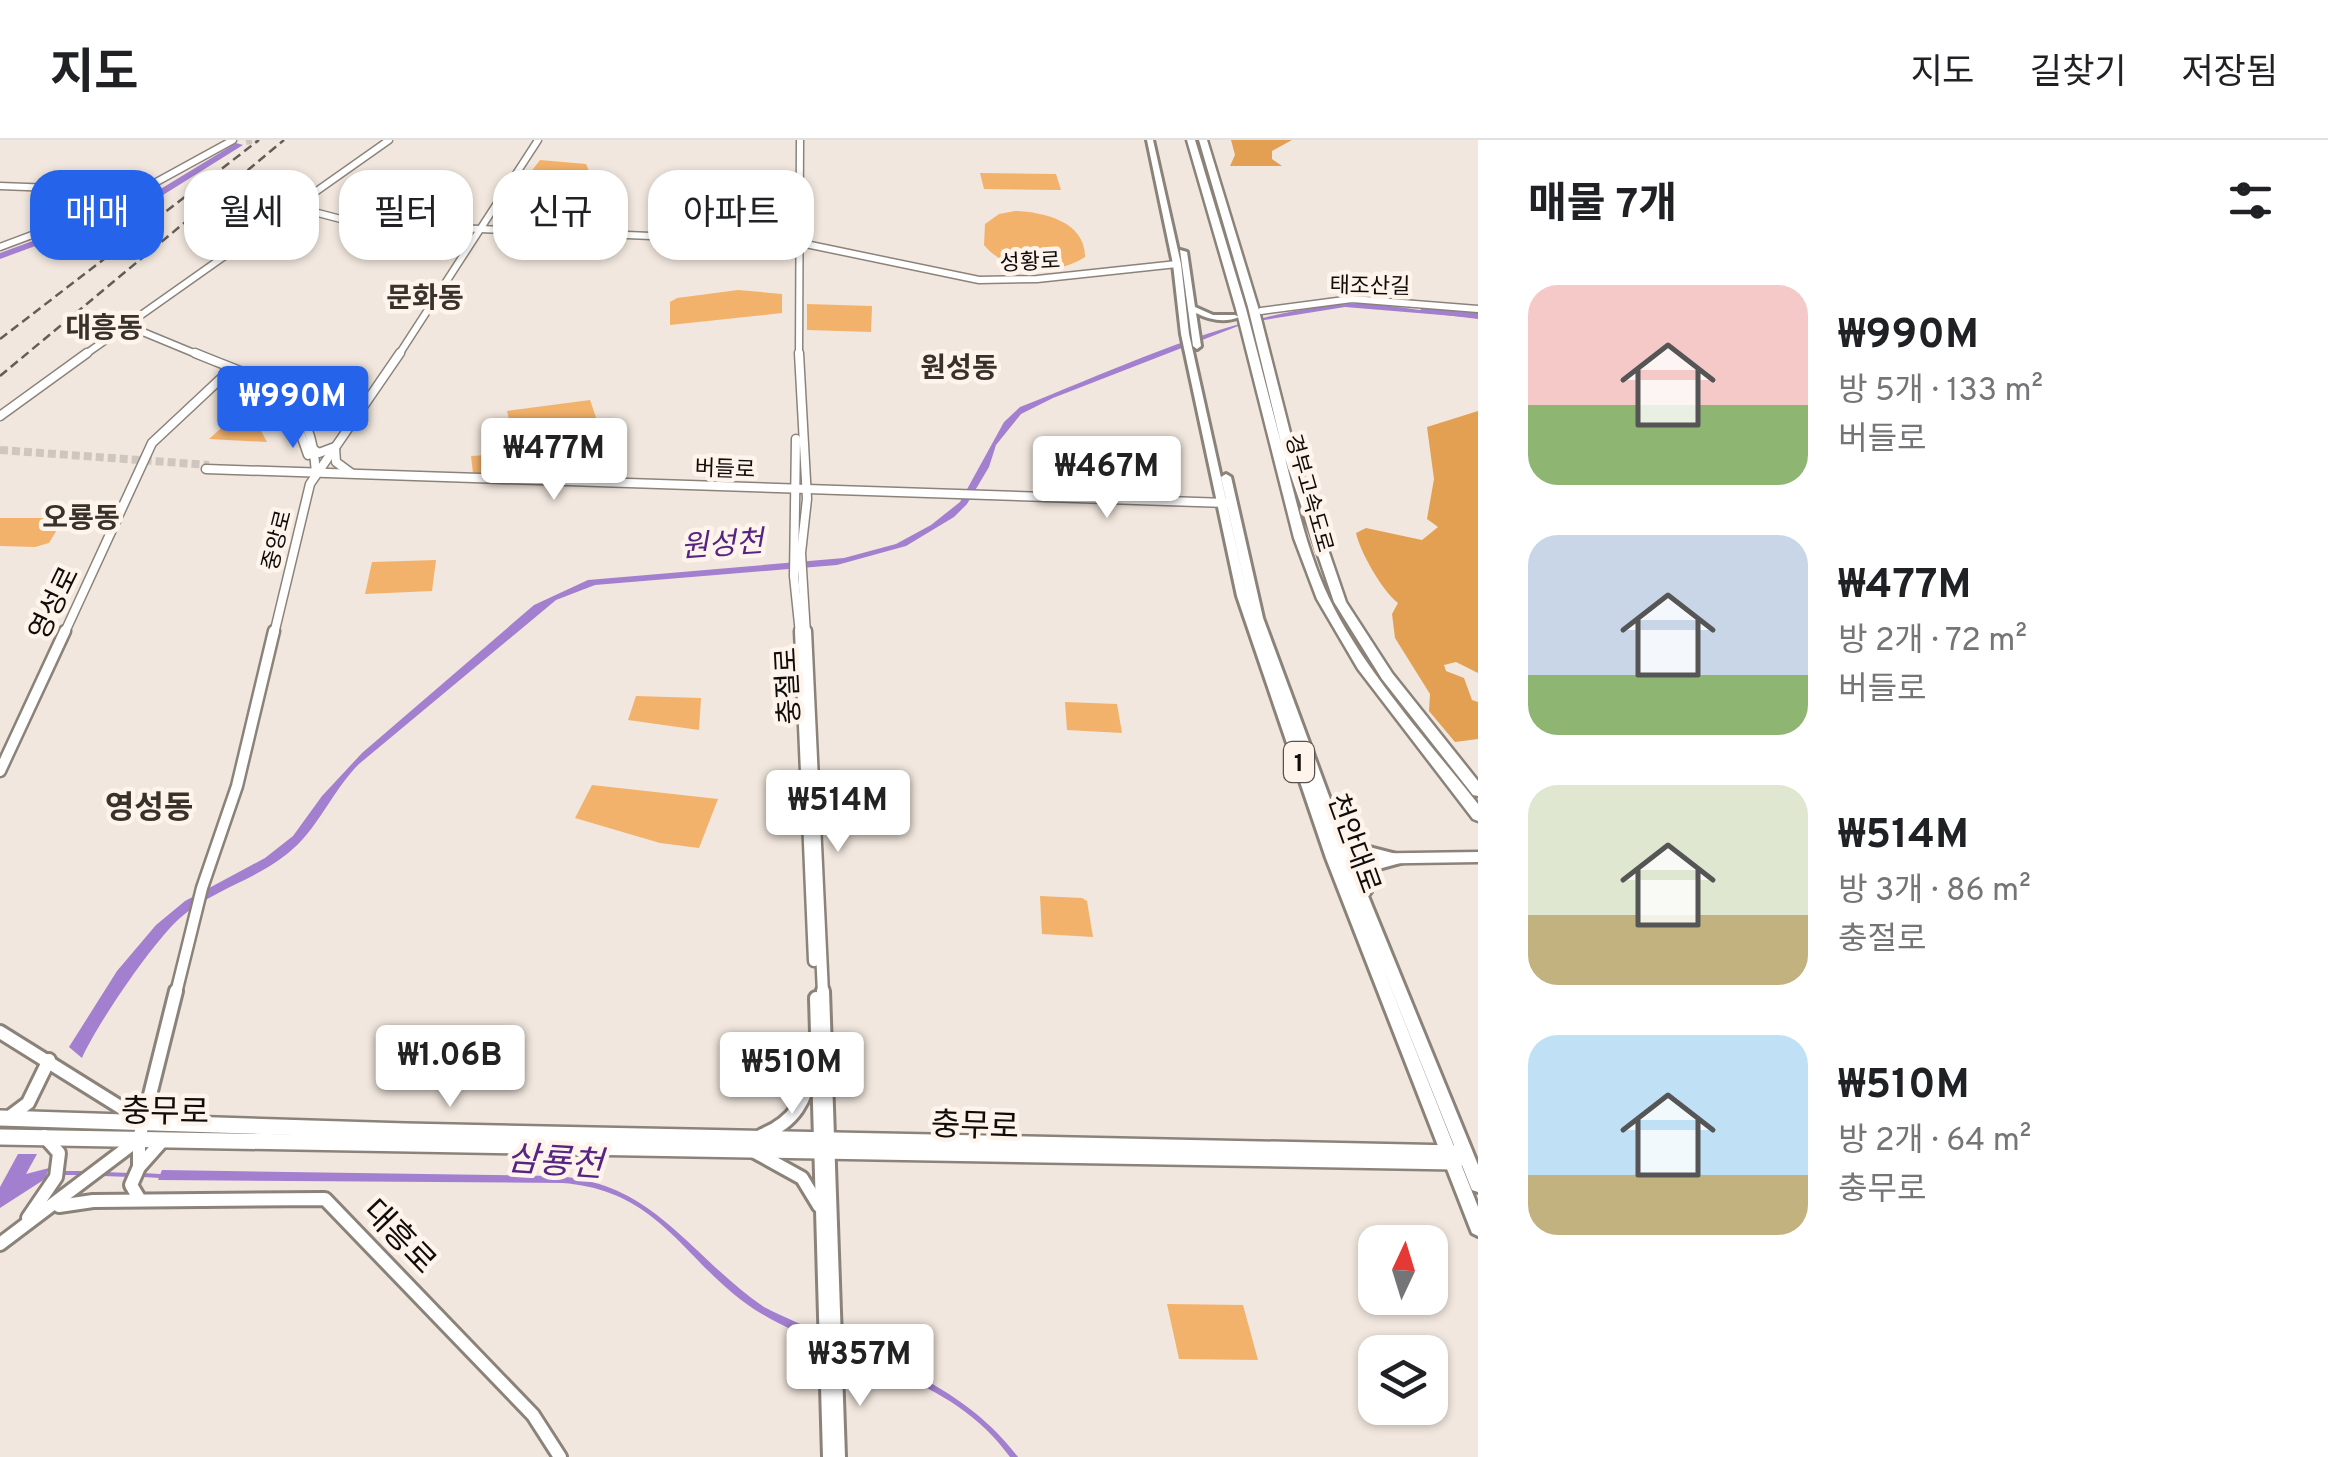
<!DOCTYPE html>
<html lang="ko">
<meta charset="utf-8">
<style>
body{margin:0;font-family:Overpass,"Noto Sans KR",sans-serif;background:#f6f6f6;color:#202124;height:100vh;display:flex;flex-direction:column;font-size:38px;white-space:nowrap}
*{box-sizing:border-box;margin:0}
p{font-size:32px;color:#757577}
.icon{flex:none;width:55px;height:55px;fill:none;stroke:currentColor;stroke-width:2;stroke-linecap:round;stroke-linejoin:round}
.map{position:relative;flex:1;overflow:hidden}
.panel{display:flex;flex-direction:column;background:#fff;width:850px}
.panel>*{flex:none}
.banner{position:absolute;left:30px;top:30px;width:950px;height:90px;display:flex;gap:20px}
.needle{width:65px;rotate:4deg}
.fabs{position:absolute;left:1358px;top:1085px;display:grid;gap:20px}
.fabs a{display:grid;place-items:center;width:90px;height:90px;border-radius:20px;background:#fff;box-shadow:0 2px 8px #0004;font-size:50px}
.price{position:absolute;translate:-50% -85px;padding:0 22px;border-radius:10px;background:#fff;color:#222;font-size:32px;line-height:65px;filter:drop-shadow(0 2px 5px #0008)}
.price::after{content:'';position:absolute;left:50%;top:60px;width:30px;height:22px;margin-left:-15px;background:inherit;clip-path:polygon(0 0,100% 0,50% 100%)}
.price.on{background:#2563eb;color:#fff}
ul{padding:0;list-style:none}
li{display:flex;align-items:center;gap:30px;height:250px;padding:0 50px}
li span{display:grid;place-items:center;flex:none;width:280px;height:200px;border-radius:30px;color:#555}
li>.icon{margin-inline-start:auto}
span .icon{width:120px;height:120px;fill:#fffc;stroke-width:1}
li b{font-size:42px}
h2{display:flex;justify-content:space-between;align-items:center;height:120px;padding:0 50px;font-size:42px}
.chip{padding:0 35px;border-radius:30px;background:#fff;box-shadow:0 2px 8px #0004;font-size:35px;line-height:90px}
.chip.on{background:#2563eb;color:#fff}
header{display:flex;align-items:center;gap:60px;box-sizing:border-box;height:140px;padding:0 50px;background:#fff;border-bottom:2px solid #e0e0e0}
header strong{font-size:48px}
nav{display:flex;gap:55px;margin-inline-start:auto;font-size:35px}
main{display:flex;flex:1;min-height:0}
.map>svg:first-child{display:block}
.green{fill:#f3b26b}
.forest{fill:#e3a053}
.water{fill:#a37fd0}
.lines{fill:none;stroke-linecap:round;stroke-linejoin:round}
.stream{stroke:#a37fd0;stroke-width:4}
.river{fill:#a37fd0;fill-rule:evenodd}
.tertiary-tunnel-far1{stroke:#cfc6be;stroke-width:6;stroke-dasharray:6 2.5;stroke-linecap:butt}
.tertiary-tunnel{stroke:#cfc6be;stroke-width:8;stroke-dasharray:8 4;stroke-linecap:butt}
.tertiary-far3-casing{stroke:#8b837a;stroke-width:9}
.tertiary-far2-casing{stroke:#8b837a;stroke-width:11}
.tertiary-far1-casing{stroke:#8b837a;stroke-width:15}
.tertiary-casing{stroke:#8b837a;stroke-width:18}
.secondary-casing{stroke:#8b837a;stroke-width:20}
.primary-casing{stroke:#8b837a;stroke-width:6}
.motorway-casing{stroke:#8b837a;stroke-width:5}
.tertiary-far3{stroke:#fff;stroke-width:6}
.tertiary-far2{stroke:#fff;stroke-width:8}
.tertiary-far1{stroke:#fff;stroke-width:10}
.tertiary{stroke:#fff;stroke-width:12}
.secondary{stroke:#fff;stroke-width:15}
.primary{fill:#fff;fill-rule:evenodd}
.motorway{fill:#fff;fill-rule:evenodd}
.rail{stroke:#625d57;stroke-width:2.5;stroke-dasharray:9 5;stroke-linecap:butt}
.labels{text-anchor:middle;stroke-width:9;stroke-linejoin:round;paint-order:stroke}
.far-street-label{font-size:22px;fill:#0f0c09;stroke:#fef4eb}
.shield{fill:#fef4eb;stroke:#57524d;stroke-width:2.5}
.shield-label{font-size:25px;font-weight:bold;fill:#0f0c09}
.far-quarter-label{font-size:28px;font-weight:bold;fill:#39322b;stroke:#fef4eb}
.street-label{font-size:28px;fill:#0f0c09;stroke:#fef4eb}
.water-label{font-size:30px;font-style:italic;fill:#562483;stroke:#fef4eb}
.quarter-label{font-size:32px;font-weight:bold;fill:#39322b;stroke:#fef4eb}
.near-street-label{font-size:32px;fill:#0f0c09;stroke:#fef4eb}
.near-water-label{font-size:35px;font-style:italic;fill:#562483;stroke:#fef4eb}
</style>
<header>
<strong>지도</strong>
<nav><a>지도</a><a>길찾기</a><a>저장됨</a></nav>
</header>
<main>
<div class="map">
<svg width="1478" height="1317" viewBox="0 0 1478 1317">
<rect width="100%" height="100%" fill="#f1e7de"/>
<g class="green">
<path d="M 540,20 L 586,24 L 589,31 L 577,43 L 533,42 L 527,37 Z"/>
<path d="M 980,33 L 1056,34 L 1061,50 L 984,49 Z"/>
<path d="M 459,54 L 463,64 L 453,71 L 364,78 L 376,64 Z"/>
<path d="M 1015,71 C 1043,72 1085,81 1085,117 C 1054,137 1008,134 984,105 L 985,84 L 999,74 Z"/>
<path d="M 738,150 L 782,154 L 782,173 L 670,185 L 670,162 L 677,158 Z"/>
<path d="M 807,164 L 872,166 L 871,192 L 807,190 Z"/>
<path d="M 590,260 L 600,289 L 514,300 L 507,271 Z"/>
<path d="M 247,265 L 267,302 L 209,299 Z"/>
<path d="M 533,312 L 531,333 L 473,333 L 471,316 Z"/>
<path d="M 0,378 L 64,378 L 49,403 L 35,407 L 0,406 Z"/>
<path d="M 436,420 L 432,451 L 365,454 L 372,422 Z"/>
<path d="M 636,556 L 701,558 L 699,590 L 628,580 Z"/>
<path d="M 1065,562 L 1117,564 L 1122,593 L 1067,590 Z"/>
<path d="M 592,645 L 718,659 L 699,708 L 660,703 L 575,678 Z"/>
<path d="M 1040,756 L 1082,758 L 1087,761 L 1093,797 L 1042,794 Z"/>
<path d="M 1167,1164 L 1243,1165 L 1258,1220 L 1179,1219 Z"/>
</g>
<g class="forest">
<path d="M 1231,0 L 1292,0 L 1272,11 L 1272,19 L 1282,26 L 1230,26 L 1235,15 Z"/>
<path d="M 1478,271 L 1478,533 L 1456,522 L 1444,525 L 1446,531 L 1464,538 L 1472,560 L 1478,562 L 1478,599 L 1455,602 L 1429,571 L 1430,554 L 1395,498 L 1392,474 L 1398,463 C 1383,452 1360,412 1356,393 L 1366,388 L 1422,400 L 1438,387 L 1427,379 L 1434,339 L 1427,287 Z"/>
</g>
<g class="water">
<path d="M 1369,163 L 1478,178 L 1345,167 L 1246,183 L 1053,258 L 1021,274 L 996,305 L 989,327 L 967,364 L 954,377 L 906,406 L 837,425 L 595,445 L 556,460 L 359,624 C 331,652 318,690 287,714 C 255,740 210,751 180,778 C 153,802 97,884 82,918 L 69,907 L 117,831 L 156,785 L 185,761 L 265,718 L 293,696 L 322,656 L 362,613 L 534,465 L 588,440 L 844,418 L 896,404 L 931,385 L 960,362 L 1004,282 L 1020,267 C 1132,223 1246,166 1369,163 Z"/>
<path d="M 18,1014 L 37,1014 L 26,1034 L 49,1028 L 45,1039 L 0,1068 L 0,1047 Z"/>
<path d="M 162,1030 L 552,1036 C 654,1040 689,1116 764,1167 C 853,1212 955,1233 1018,1317 L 1010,1317 C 951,1234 845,1223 762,1174 C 687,1130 665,1050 562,1043 L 158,1040 Z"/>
</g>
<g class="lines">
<g class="stream">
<path d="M 63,1033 L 85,1033"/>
<path d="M 103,1034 L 130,1035"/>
<path d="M 143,1035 L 160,1036"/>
</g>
<g class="river">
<path d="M 236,3 L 243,5 L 147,65 L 0,119 L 0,113 L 141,61 Z"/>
<path d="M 1424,167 L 1478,173 L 1478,179 L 1421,172 L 1420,170 Z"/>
</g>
<path class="tertiary-tunnel-far1" d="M 246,2 L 258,0"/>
<path class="tertiary-tunnel" d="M 0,310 L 209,325"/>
<g class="tertiary-far3-casing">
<g id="tertiary-far3">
<path d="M 0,46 L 134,51"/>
<path d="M 291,66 L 360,84 L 796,102 L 979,140 L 1037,139 L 1177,124"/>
<path d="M 0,107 L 120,62 L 233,0"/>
<path d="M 1261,171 L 1352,159 L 1478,169"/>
<path d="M 126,185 L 201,216"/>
<path d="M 83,216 L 389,0"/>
<path d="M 398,216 L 538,0"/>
<path d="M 799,216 L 800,0"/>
</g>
</g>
<g class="tertiary-far2-casing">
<g id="tertiary-far2">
<path d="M 195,213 C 266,243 310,246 316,333"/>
<path d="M 799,213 L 807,359 L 801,413 L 806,494"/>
<path d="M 291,266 L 308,315"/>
<path d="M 0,276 L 87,213"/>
<path d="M 796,299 L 794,436 L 800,494"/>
<path d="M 313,309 L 319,313 L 335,307 L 336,322 L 351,333"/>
<path d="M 206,329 L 1227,363"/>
<path d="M 64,494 L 152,303 L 230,230"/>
<path d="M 274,494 L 310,344 L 400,213"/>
</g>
</g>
<g class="tertiary-far1-casing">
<g id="tertiary-far1">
<path d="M 800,491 L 814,821"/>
<path d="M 806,491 L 823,853"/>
<path d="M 0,631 L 65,491"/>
<path d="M 1346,719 L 1478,717"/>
<path d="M 176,853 L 202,748 L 237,646 L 274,491"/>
</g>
</g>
<g class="tertiary-casing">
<g id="tertiary">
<path d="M 823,851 L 839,1317"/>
<path d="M 816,858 L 829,1317"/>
<path d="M 0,892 L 141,980"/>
<path d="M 12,975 L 28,963 L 49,920"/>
<path d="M 762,995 C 795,982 806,960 813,926"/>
<path d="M 139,999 L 139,1027 L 131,1045 L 140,1060"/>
<path d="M 755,1012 L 802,1038 L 819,1066"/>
<path d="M 140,1026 L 164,999"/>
<path d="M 59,1066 L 93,1061 L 325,1059 L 533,1275 L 560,1317"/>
<path d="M 28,1078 L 56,1037 L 59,1013 L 44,996"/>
<path d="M 0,1104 L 139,999 L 176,851"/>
</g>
</g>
<g class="secondary-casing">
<g id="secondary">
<path d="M 0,978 L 406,991 L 1456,1013"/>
<path d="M 0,997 L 1455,1022"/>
</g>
</g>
<g class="primary-casing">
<g id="primary">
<path d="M 1147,0 L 1153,0 L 1181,124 L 1189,194 L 1248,459 L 1221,337 L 1226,334 L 1231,337 L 1263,478 L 1340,686 L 1369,707 L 1404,716 L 1406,719 L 1404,722 L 1382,728 L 1374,733 L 1371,752 L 1368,756 L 1478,1025 L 1478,1052 L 1472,1050 L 1470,1045 L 1383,828 L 1478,1067 L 1478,1096 L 1472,1093 L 1470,1088 L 1326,718 L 1237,456 L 1181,194 L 1173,124 ZM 1347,703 L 1360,714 L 1378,719 L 1365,726 L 1359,735 Z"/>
<path d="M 1180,110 L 1187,112 L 1195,167 L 1213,175 L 1235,175 L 1239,177 C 1225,183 1210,180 1196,173 L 1201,206 L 1197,209 L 1193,206 Z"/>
</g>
</g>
<g class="motorway-casing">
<path id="motorway" d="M 1187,0 L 1195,0 L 1246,169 L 1282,307 L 1248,167 L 1199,0 L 1207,0 L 1258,167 L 1296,316 L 1346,462 L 1392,533 L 1478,641 L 1478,656 L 1473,655 L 1382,539 L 1334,462 L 1285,318 C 1297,365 1308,414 1329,458 C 1363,529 1429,602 1478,664 L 1478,681 L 1473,679 L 1358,529 L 1317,459 L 1294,398 L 1236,169 Z"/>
</g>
<use href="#tertiary-far3" class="tertiary-far3"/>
<use href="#tertiary-far2" class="tertiary-far2"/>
<use href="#tertiary-far1" class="tertiary-far1"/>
<use href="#tertiary" class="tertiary"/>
<use href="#secondary" class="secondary"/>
<use href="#primary" class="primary"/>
<use href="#motorway" class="motorway"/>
<g class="rail">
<path d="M 0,199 L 259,0"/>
<path d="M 0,236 L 284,0"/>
</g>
</g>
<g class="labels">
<g class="far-street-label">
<text transform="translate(1030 121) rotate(-3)" y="8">성황로</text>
<text transform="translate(1370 145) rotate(1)" y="8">태조산길</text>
<text transform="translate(725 328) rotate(2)" y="8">버들로</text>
<text transform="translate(1310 353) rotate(74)" y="8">경부고속도로</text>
<text transform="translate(276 400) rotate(-76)" y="8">중앙로</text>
</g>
<rect class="shield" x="1284" y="602" width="30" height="40" rx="8"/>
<g class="shield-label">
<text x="1299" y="631">1</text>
</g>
<g class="far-quarter-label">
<text x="425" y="167">문화동</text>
<text x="104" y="197">대흥동</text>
<text x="959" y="237">원성동</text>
<text x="81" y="387">오룡동</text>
</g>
<g class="street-label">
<text transform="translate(53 463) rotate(-64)" y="10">영성로</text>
<text transform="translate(787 546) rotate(-93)" y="10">충절로</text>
<text transform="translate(1355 703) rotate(70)" y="10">천안대로</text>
</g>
<g class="water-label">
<text transform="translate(722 404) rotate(-4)" y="10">원성천</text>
</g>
<g class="quarter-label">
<text x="149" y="678">영성동</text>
</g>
<g class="near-street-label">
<text transform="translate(165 971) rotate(1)" y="11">충무로</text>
<text transform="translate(975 985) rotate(2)" y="11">충무로</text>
<text transform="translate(400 1096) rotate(46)" y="11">대흥로</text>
</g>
<g class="near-water-label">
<text transform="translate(555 1021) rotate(4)" y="12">삼룡천</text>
</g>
</g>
</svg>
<div class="fabs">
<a><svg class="needle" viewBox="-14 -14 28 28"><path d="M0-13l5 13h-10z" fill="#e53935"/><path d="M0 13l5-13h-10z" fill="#757577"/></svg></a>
<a><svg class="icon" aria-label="layers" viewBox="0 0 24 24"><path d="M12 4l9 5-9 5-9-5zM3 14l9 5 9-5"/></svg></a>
</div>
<b class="price on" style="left:293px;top:311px">₩990M</b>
<b class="price" style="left:554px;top:363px">₩477M</b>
<b class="price" style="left:1107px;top:381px">₩467M</b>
<b class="price" style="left:838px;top:715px">₩514M</b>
<b class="price" style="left:450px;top:970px">₩1.06B</b>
<b class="price" style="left:792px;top:977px">₩510M</b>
<b class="price" style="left:860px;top:1269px">₩357M</b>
<div class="banner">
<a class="chip on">매매</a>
<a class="chip">월세</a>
<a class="chip">필터</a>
<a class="chip">신규</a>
<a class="chip">아파트</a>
</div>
</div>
<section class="panel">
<h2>매물 7개<svg class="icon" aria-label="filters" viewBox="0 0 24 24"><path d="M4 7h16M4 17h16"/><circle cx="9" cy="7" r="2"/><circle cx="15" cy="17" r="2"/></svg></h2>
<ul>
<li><span style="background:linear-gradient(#f6c9c9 60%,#8fb573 0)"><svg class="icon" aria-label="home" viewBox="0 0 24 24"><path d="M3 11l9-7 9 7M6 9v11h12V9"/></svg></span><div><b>₩990M</b><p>방 5개 · 133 m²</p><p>버들로</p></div></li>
<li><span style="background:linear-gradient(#c9d6e8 70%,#8fb573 0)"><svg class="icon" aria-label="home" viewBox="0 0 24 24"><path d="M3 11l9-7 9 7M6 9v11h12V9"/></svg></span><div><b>₩477M</b><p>방 2개 · 72 m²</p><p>버들로</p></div></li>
<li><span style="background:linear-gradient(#dfe7d0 65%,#c2b280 0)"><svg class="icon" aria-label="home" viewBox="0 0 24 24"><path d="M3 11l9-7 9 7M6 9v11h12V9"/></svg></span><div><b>₩514M</b><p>방 3개 · 86 m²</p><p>충절로</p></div></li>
<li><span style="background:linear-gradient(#bfe0f5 70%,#c2b280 0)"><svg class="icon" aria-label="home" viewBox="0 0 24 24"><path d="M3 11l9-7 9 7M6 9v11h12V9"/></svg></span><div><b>₩510M</b><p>방 2개 · 64 m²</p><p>충무로</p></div></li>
</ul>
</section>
</main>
